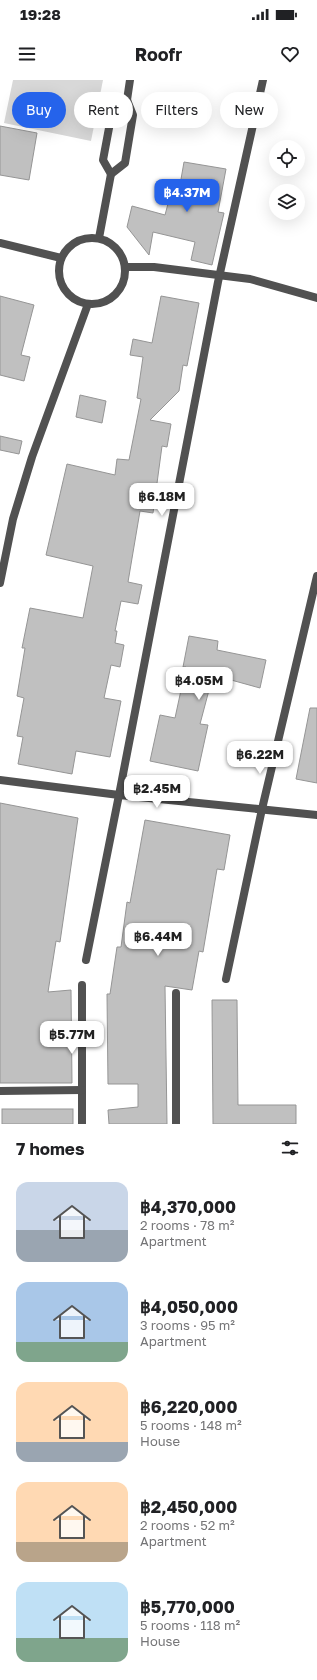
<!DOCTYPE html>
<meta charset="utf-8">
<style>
body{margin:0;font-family:"Golos Text",sans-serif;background:#f2f2f2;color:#202124;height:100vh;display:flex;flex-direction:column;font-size:15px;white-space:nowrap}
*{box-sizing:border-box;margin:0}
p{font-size:13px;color:#757577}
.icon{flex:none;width:22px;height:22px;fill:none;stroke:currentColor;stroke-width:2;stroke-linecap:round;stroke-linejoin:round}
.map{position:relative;height:1044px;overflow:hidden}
.panel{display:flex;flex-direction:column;background:#fff;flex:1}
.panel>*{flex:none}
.hud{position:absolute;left:12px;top:12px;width:293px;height:36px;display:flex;gap:8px}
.controls{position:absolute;left:269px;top:60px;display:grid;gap:8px}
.controls a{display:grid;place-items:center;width:36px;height:36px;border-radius:50%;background:#fff;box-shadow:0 4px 16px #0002;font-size:20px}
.price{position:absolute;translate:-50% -34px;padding:0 9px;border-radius:8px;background:#fff;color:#222;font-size:13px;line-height:26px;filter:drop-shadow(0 1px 2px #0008)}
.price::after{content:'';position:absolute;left:50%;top:24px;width:12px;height:9px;margin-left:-6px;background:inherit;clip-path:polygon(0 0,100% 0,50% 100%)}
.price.active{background:#2563eb;color:#fff}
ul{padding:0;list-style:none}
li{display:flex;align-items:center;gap:12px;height:100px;padding:0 16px}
li span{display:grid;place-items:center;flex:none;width:112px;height:80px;border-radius:12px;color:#555}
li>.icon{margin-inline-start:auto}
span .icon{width:48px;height:48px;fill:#fffc;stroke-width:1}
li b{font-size:17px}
h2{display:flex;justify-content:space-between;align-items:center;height:48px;padding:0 16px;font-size:17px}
.tag{padding:0 14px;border-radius:18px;background:#fff;box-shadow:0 4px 16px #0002;font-size:14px;line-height:36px}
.tag.active{background:#2563eb;color:#fff}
.status{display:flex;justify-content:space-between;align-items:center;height:28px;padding:0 20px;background:#fff;direction:ltr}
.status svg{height:11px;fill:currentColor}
header{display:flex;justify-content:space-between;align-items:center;height:52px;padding:0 16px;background:#fff;font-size:18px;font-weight:700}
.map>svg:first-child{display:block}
.green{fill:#d8d8d8}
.building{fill:#c0c0c0;stroke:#959595}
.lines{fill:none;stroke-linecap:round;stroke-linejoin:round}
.minor{stroke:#515151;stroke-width:8}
</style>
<div class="status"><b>19:28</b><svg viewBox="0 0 49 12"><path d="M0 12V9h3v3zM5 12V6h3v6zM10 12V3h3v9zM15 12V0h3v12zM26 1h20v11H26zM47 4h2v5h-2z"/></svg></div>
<header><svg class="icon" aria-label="menu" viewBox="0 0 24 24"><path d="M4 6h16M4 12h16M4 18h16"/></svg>Roofr<svg class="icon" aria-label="heart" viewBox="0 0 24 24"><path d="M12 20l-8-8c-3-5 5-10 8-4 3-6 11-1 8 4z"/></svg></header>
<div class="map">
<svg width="317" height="1044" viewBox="0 0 317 1044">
<rect width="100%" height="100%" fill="#fff"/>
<path class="green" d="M 13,0 L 103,0 L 91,61 L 4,43 Z"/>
<g class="building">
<path d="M 0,46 L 37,53 L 29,100 L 0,95 Z"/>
<path d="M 184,82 L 226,89 L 218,132 L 224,133 L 212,185 L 191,180 L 195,162 L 153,152 L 149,175 L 127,147 L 132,126 L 165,135 L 169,120 L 177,122 Z"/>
<path d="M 0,216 L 34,225 L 21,275 L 30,277 L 24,301 L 0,295 Z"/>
<path d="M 161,216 L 199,223 L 187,286 L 183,285 L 179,311 L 150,340 L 171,344 L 167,367 L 162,366 L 153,433 L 140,431 L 128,502 L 142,505 L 138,524 L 121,521 L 115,551 L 117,551 L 115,563 L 124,565 L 120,587 L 111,585 L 104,618 L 121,621 L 110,677 L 76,671 L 72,694 L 18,684 L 23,657 L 17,656 L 24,618 L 17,616 L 25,568 L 22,568 L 30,528 L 83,538 L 93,486 L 46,475 L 67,384 L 115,395 L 117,379 L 129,380 L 141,319 L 137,318 L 143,277 L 130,275 L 133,259 L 152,263 Z"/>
<path d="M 80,315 L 106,321 L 102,343 L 76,337 Z"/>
<path d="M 0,356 L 22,361 L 19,374 L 0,370 Z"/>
<path d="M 189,556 L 218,561 L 217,570 L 266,580 L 260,608 L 213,595 L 200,644 L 208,645 L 198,691 L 150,681 L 160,635 L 175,638 L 186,587 L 183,587 Z"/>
<path d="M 310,628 L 317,628 L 317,703 L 296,699 Z"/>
<path d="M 0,723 L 78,738 L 60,862 L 56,861 L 48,912 L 71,910 L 72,1003 L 0,1003 Z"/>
<path d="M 145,740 L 230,755 L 224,790 L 217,789 L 203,872 L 199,871 L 192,910 L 165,906 L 167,1044 L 109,1044 L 108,1030 L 138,1027 L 138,1004 L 108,1004 L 107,914 L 110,914 L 117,867 L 121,867 L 127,822 L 130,823 Z"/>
<path d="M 212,920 L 237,920 L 238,1025 L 296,1025 L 296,1044 L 213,1044 Z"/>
<rect x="2" y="1029" width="71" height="15"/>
</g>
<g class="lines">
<g class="minor">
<path d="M 111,94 L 103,80 L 112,32 L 127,20"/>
<path d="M 99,158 L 111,94 L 125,83 L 133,35 L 127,20 L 130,0"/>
<circle cx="92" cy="191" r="33"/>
<path d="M 0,163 L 61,178"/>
<path d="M 125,187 L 154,187 L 250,199 L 317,218"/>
<path d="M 0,503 L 13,439 L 32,377 L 88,224"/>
<path d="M 0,700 L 119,715 L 317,735"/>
<path d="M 86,880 L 119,715 L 218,202 L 263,0"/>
<path d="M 226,899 L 262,729 L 317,496"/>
<path d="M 82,905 L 82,1044"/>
<path d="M 176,913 L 176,1044"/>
<path d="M 0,1011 L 82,1010"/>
</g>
</g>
</svg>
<div class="controls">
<a><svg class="icon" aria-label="locate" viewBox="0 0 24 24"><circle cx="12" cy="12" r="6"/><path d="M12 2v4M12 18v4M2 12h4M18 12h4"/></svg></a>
<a><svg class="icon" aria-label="layers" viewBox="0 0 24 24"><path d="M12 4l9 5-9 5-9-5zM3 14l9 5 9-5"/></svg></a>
</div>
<b class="price active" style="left:187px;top:133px">฿4.37M</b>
<b class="price" style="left:162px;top:437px">฿6.18M</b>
<b class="price" style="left:199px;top:621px">฿4.05M</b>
<b class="price" style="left:260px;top:695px">฿6.22M</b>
<b class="price" style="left:157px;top:729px">฿2.45M</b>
<b class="price" style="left:158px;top:877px">฿6.44M</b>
<b class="price" style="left:72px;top:975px">฿5.77M</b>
<div class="hud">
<a class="tag active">Buy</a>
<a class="tag">Rent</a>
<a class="tag">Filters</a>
<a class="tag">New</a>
</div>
</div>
<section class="panel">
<h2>7 homes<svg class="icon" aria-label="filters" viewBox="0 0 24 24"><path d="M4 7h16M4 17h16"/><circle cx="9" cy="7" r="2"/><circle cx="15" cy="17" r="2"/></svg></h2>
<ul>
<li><span style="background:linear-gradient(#c9d6e8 60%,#9aa5b1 0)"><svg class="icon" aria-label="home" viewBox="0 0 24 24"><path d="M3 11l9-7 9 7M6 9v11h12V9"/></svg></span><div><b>฿4,370,000</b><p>2 rooms · 78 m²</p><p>Apartment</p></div></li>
<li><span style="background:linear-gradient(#a9c7e8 75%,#7fa58c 0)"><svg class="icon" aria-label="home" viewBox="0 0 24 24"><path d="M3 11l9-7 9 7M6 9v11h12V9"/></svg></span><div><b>฿4,050,000</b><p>3 rooms · 95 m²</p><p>Apartment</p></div></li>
<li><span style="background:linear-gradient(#ffd9b3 75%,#9aa5b1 0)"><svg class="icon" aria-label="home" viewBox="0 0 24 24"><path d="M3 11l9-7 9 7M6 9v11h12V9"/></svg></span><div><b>฿6,220,000</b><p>5 rooms · 148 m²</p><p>House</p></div></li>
<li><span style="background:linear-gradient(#ffd9b3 75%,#b9a48a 0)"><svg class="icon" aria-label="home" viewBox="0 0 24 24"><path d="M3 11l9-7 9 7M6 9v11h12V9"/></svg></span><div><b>฿2,450,000</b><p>2 rooms · 52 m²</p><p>Apartment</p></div></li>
<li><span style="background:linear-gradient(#bfe0f5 70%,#7fa58c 0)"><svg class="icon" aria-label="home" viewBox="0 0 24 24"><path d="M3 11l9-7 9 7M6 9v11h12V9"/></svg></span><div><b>฿5,770,000</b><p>5 rooms · 118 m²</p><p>House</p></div></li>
</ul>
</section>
